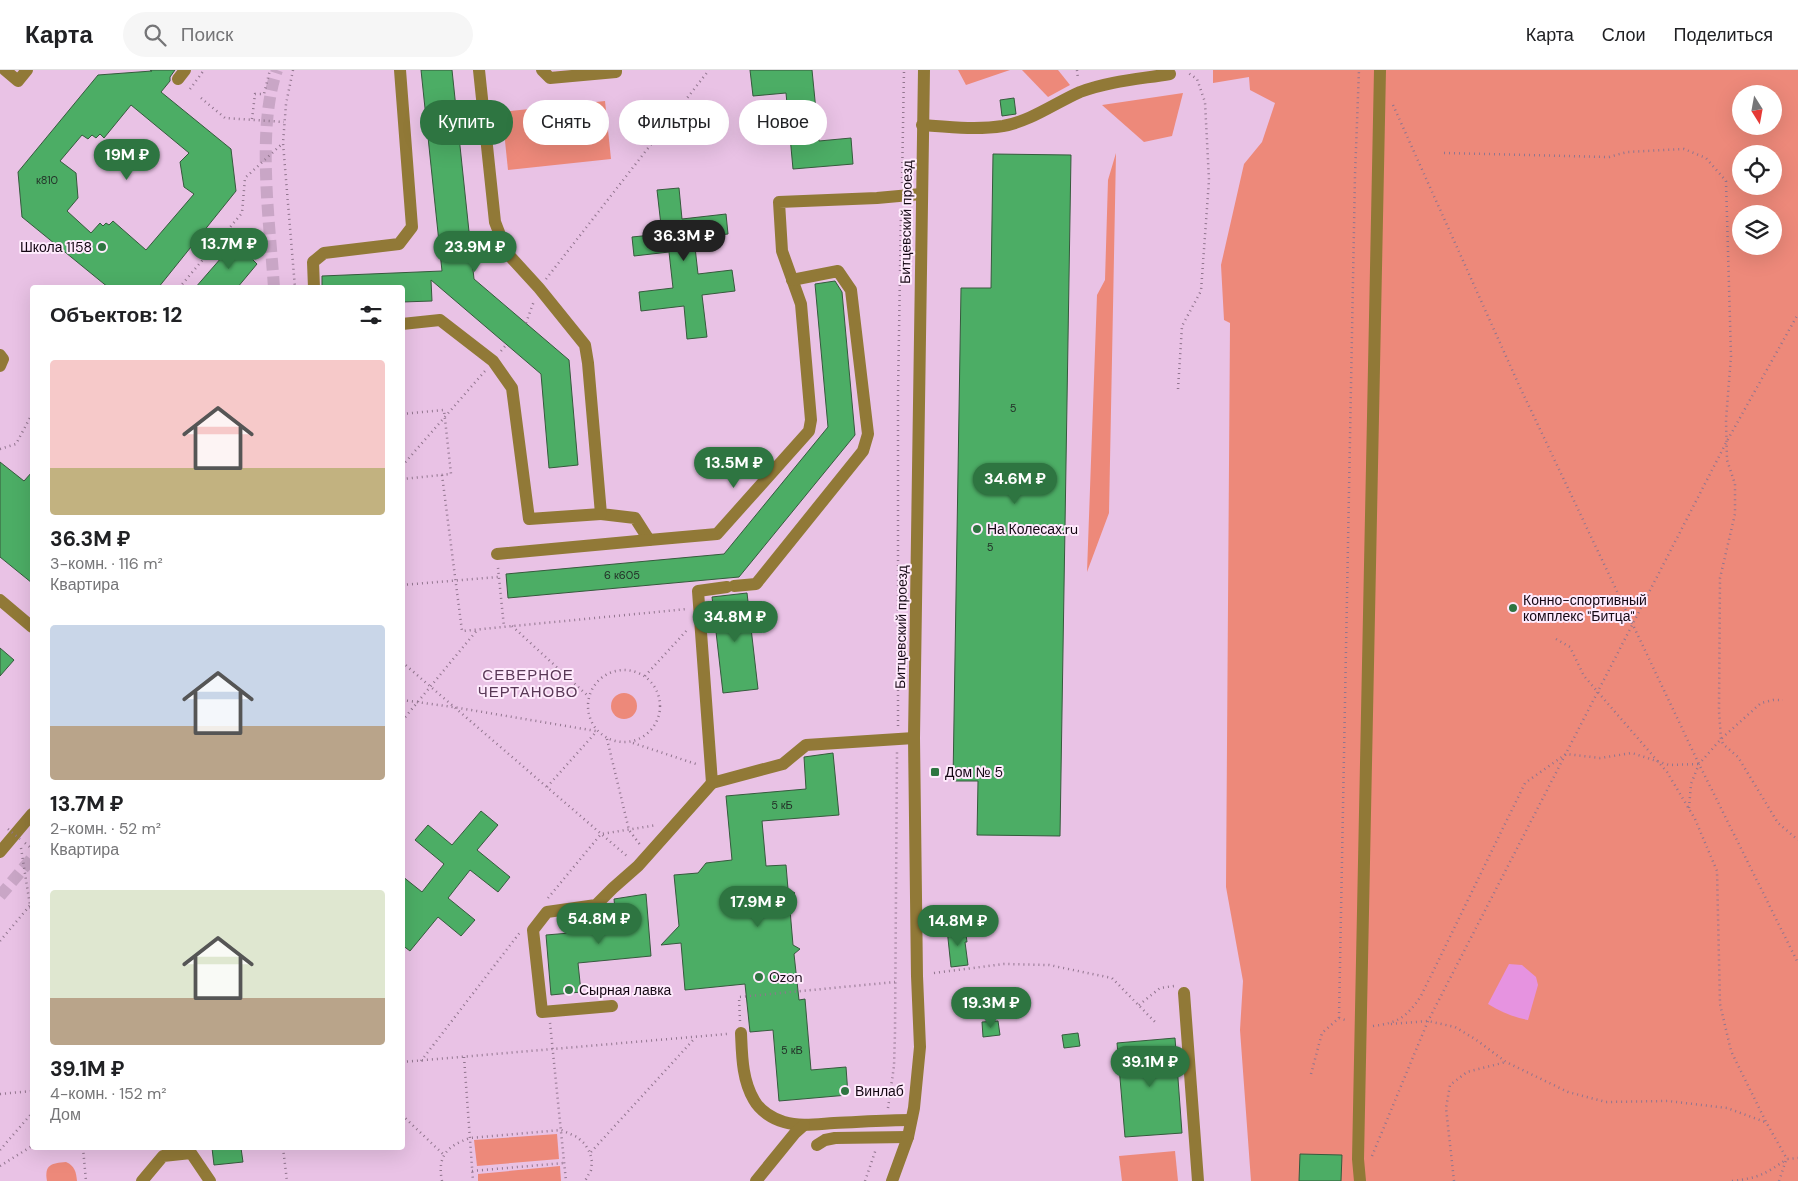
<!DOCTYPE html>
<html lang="ru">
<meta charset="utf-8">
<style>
body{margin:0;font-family:"DM Sans",sans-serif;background:#f6f6f6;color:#202124;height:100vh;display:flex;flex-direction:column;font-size:19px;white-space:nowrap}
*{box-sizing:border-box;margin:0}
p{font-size:16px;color:#757577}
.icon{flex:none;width:28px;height:28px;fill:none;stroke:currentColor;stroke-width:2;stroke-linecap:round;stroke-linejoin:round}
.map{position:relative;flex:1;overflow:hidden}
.details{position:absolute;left:30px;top:215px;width:375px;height:865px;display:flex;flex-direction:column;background:#fff;border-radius:5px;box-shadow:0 5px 20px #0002}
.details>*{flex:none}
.hud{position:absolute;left:420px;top:30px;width:475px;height:45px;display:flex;gap:10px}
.needle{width:32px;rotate:169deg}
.controls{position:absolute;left:1732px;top:15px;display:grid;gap:10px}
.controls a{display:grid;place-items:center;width:50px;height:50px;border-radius:50%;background:#fff;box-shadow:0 5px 20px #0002;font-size:25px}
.price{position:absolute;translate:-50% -42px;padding:0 11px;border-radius:18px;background:#2e7541;color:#fff;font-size:16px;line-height:32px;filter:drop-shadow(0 1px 2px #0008)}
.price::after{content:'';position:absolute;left:50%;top:30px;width:15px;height:11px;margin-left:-8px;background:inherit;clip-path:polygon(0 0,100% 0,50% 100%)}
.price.active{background:#222;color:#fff}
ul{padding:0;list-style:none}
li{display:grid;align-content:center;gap:10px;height:265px;padding:0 20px}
li span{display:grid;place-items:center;height:155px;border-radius:5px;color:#555}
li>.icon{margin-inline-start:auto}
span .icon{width:90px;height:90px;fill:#fffc;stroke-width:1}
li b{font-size:21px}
h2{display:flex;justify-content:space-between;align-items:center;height:60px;padding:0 20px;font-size:21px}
.pill{padding:0 18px;border-radius:22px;background:#fff;box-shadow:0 5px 20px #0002;font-size:18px;line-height:45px}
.pill.active{background:#2e7541;color:#fff}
header{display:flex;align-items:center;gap:30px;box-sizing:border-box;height:70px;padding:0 25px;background:#fff;border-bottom:1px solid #e0e0e0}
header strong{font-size:24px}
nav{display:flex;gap:28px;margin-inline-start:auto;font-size:18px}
.search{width:350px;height:45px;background:#f6f6f6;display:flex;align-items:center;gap:12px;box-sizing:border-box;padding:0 18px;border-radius:28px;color:#757577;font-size:19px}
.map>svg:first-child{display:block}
.green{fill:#ed897a;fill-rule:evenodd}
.water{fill:#e693e0}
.building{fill:#4cad65;stroke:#365a3d;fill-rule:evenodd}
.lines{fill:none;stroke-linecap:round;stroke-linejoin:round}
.minor-tunnel{stroke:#c9a6c6;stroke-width:12;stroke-dasharray:12 6;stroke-linecap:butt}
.path{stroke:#91758e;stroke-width:2.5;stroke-dasharray:1 4;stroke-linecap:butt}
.minor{stroke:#917937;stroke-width:12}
.path-bridge{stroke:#91758e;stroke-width:2.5;stroke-dasharray:1 4;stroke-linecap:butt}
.poi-dot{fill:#2e7541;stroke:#feeafc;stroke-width:2}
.labels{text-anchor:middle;stroke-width:4;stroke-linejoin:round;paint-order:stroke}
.number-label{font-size:11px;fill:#233128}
.street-label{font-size:14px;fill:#150814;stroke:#feeafc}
.poi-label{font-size:14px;fill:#150814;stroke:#feeafc;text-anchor:start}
.neighbourhood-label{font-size:15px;letter-spacing:1px;fill:#593856;stroke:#feeafc}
</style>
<header>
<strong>Карта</strong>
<div class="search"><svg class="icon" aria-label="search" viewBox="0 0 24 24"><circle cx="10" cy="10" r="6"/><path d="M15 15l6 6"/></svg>Поиск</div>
<nav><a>Карта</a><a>Слои</a><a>Поделиться</a></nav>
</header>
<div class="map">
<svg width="1798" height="1111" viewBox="0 0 1798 1111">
<rect width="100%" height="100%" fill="#e9c2e5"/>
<g class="green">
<path d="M 958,0 L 1010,0 L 966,15 Z"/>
<path d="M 1022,0 L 1058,0 L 1070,15 L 1048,27 Z"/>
<path d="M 1213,0 L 1798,0 L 1798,1111 L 1251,1111 L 1240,960 L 1243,911 L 1226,817 L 1230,253 L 1224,250 L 1221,195 L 1244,94 L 1262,72 L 1275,33 L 1250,20 L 1249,7 L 1213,13 ZM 1741,24 L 1774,24 L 1774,56 L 1741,56 ZM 1741,84 L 1774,84 L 1774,116 L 1741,116 ZM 1741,144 L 1774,144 L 1774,176 L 1741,176 Z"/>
<path d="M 1183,23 L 1172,66 L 1144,72 L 1102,35 Z"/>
<path d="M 605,31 L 611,89 L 508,100 L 502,42 Z"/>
<path d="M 1116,83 L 1109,443 L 1087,502 L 1097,225 L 1105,210 L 1108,110 Z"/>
<circle cx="624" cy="636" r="13"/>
<path d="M 557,1064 L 559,1089 L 477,1096 L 474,1070 Z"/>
<path d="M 1175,1081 L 1178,1111 L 1122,1111 L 1119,1086 Z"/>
<path d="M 66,1092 C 75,1096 76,1102 77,1111 L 47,1111 C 44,1095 51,1093 66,1092 Z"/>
<path d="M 560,1096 L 561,1111 L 478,1111 L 478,1104 Z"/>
</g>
<path class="water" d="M 1509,894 L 1522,895 L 1536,907 L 1538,915 L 1528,950 C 1513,947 1501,942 1488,934 Z"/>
<g class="building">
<path d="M 150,0 L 175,0 L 170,7 L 170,11 L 161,22 L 231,79 L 236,121 L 158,218 L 109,218 L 22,147 L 18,102 L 98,5 L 152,1 ZM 131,35 L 189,83 L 180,92 L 184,117 L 194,124 L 146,180 L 113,151 L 109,155 L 106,153 L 103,156 L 100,153 L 91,163 L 67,141 L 78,128 L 76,103 L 60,91 L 82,65 L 88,69 L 92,65 L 96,68 L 100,64 L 104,68 Z"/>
<path d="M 421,0 L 452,0 L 474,209 L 569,290 L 578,395 L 549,398 L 541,304 L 431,210 L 432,231 L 402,232 L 402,218 L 322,218 L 322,206 L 442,201 Z"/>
<path d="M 750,0 L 812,0 L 819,71 L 851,68 L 853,94 L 793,99 L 786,23 L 753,26 Z"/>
<path d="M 1014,28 L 1016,44 L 1002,46 L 1000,30 Z"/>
<path d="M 993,84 L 1071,85 L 1060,766 L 977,765 L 978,711 L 953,711 L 961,218 L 991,218 Z"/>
<path d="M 679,118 L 682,149 L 726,144 L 728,164 L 694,168 L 698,204 L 732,200 L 735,221 L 702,225 L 707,267 L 687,269 L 684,236 L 641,241 L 639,222 L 673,218 L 669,182 L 634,186 L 632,167 L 662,164 L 657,120 Z"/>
<path d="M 235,172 L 257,194 L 237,218 L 195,218 Z"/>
<path d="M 835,211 L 842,222 L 855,365 L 739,507 L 508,528 L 506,504 L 724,484 L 828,357 L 815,214 Z"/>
<path d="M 0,392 L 24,411 L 32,402 L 32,513 L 0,487 Z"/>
<path d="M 747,523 L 758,619 L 723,623 L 712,527 Z"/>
<path d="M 0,578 L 14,590 L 0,606 Z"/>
<path d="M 833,683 L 839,745 L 762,751 L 766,796 L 786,795 L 788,819 L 795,823 L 789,828 L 793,875 L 800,879 L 794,884 L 799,930 L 805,929 L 811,1000 L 846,997 L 848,1025 L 779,1031 L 773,960 L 750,962 L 745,914 L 685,920 L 681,873 L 661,875 L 679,856 L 674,805 L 698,803 L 706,793 L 732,790 L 726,726 L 806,719 L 804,687 Z"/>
<path d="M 481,741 L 498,755 L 477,780 L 510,807 L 498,822 L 470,800 L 448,828 L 475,850 L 461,866 L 438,847 L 410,881 L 402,875 L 402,806 L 422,822 L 444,794 L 415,770 L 428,755 L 452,775 Z"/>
<path d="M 646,824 L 651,886 L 578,893 L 581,922 L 551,925 L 546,865 L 617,859 L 614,829 Z"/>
<path d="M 965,857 L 967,872 L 965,872 L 968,895 L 951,897 L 947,859 Z"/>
<path d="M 998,951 L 1000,965 L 983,967 L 982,952 Z"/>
<path d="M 1078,963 L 1080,976 L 1064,978 L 1062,965 Z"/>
<path d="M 1175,968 L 1182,1063 L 1125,1067 L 1117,973 Z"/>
<path d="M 212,1078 L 241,1078 L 243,1092 L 214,1095 Z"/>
<path d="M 1300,1084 L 1342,1085 L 1341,1111 L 1299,1111 Z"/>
</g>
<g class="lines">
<g class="minor-tunnel">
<path d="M 274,218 C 270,154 256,60 277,0"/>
<path d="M 0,826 L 32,788"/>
</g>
<g class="path">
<path d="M 293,0 L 286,34 L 283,73 L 295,218"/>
<path d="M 1077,0 L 1078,9"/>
<path d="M 190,19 L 204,0"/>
<path d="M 201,28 L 225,48 L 284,52"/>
<path d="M 1393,35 L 1518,313 L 1699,694 L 1798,893"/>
<path d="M 252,49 L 255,24 L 264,24 L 270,0"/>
<path d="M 1444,83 L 1609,87 L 1627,82 L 1684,79 L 1706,88 L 1726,111 L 1731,286 L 1726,350 L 1727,390 L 1735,414 L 1735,444 L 1720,508 L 1719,641 L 1721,669 L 1723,674 L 1738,687 L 1778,753 L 1798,770"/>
<path d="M 902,113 L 904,0"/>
<path d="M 546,209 L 709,0"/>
<path d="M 179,218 L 242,143 L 245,108 L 283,73"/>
<path d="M 526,253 L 534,231"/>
<path d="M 501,281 L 506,275"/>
<path d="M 1178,319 L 1182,256 L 1201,221 L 1209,110 L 1205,32 L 1197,9 L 1187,2"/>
<path d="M 402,344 L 444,340 L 451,404 L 402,409"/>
<path d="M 0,379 L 16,374 L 32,344"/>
<path d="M 402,396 L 485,301"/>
<path d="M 442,405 L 462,561 L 687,539"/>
<path d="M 498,498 L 504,557"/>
<path d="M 402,515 L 498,507"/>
<path d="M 512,556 L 588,626"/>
<path d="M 1556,569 L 1570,577 L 1584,606 L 1667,702 L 1695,749 L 1717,801 L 1720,934 L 1731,981 L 1766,1052 L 1787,1089 L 1798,1088"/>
<path d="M 402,592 L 628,787"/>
<circle cx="624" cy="636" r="36"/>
<path d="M 645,606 L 688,559"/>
<path d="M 402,630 L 453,637 L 596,661"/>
<path d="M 402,651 L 478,559"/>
<path d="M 898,656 L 898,324 L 901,139"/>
<path d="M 607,669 L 629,760 L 641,776"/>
<path d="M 633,673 L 699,695"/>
<path d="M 547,717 L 597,661"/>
<path d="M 1689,738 L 1691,714 L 1699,694 L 1721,669 L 1761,633 L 1773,630 L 1783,630"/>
<path d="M 25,773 L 32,779"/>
<path d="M 21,778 L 32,848"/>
<path d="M 548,828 L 601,764 L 657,755"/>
<path d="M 0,871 L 32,833"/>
<path d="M 934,903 L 1004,894 L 1049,895 L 1112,908 L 1156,953"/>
<path d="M 1139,935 L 1160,918 L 1174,916"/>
<path d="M 1339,948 L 1355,105 L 1359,0"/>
<path d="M 740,951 L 739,927 L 895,912"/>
<path d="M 550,953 L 566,1111"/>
<path d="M 1391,954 L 1428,951 L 1455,957 L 1475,969 L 1506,992 L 1568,1022 L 1606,1032 L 1668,1031 L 1727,1038 L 1765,1052"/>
<path d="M 1373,956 C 1398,953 1407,947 1421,926 L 1525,713 L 1566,684 L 1600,688 L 1632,683 L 1669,695 L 1699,694"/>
<path d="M 464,987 L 473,1111"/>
<path d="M 421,991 L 521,861"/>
<path d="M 402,992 L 727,964"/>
<path d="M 1311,1004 L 1322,963 L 1339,948 L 1348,951"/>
<path d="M 0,1024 L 32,1021"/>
<path d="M 888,1038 L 894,996 L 895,963 L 897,681"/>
<path d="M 402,1045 L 444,1085"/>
<path d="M 83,1078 L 86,1111"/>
<path d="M 283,1078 L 287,1111"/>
<path d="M 0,1080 L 32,1043"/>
<path d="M 591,1082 L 695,968"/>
<path d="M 1372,1086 L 1428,951 L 1727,371 L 1798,244"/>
<path d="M 0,1096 L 32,1076"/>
<path d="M 472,1101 L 564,1093"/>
<path d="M 442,1111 C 437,1086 447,1076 470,1068 L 561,1060 L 568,1063 L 577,1067 L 585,1074 L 590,1083 L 592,1092 L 591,1100 L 585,1111"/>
<path d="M 865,1111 L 876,1079"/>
<path d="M 1454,1111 L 1446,1038 L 1450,1015 L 1467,1002 L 1506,992"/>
<path d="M 1732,1111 C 1759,1108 1765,1104 1787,1089"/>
<path d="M 1779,1111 L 1786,1090"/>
</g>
<g class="minor">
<path d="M 5,0 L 18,11 L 27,0"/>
<path d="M 479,0 L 495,152 L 507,183 L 539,218 L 585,275 L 588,293 L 601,444 L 635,448 L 649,470 L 717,464 L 809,361 L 811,350 L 801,234 L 782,181 L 779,132 L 877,128 L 921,124"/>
<path d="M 542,0 L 550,8 L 616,2 L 616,0"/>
<path d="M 178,9 L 185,0"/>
<path d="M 922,55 C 949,57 977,60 1003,56 C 1031,51 1055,33 1080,22 C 1109,11 1140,9 1170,4"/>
<path d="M 314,218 L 313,192 L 324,183 L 399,174 L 412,157 L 400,0"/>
<path d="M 402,254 L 440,250 L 493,291 L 512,318 L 529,449 L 601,444"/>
<path d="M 0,285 L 3,289 L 0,296"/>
<path d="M 497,484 L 649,470"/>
<path d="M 734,516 L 756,514 L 863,381 L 868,364 L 851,220 L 838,201 L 792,210"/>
<path d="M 727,517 L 698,521 L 712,713 L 783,694 L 806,675 L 914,668"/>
<path d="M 0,530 L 32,557"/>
<path d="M 0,782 L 32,744"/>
<path d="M 1184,923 L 1198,1111"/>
<path d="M 612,936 L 542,942 L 533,860 L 547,842 L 596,835 L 613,818 L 638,796 L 712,713"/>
<path d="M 741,963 C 742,985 742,1010 754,1030 C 760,1041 773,1049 784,1052 C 800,1057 818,1054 834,1053 C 860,1052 885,1050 911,1050"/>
<path d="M 817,1075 L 825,1070 L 835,1068 L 908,1067"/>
<path d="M 142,1111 L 163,1086 L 191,1083 L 210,1111"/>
<path d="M 756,1111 L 795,1063 L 804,1055"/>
<path d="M 892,1111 L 908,1067 L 914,1038 L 920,977 L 917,906 L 914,668 L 924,0"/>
<path d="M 1360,1111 L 1358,1089 L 1380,0"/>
</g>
<path class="path-bridge" d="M 8,759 L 20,769"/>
</g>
<g class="poi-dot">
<circle cx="102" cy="177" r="5"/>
<circle cx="977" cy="459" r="5"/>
<circle cx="1513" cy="538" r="5"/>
<rect x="930" y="697" width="10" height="10" rx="2.5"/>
<circle cx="759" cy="907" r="5"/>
<circle cx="569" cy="920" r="5"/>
<circle cx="845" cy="1021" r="5"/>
</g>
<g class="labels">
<g class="number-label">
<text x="47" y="114">к810</text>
<text x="1013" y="342">5</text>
<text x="990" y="481">5</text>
<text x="622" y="509">6 к605</text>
<text x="782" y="739">5 кБ</text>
<text x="792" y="984">5 кВ</text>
</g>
<g class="street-label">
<text transform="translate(906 152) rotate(-89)" y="5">Битцевский проезд</text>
<text transform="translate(901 557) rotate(-89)" y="5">Битцевский проезд</text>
</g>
<g class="poi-label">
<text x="92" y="182" text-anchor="end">Школа 1158</text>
<text x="987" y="464">На Колесах.ru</text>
<text x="1523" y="535">Конно-спортивный<tspan x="1523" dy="16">комплекс "Битца"</tspan></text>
<text x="945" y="707">Дом № 5</text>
<text x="769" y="912">Ozon</text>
<text x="579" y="925">Сырная лавка</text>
<text x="855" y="1026">Винлаб</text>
</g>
<g class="neighbourhood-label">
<text x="528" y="610">СЕВЕРНОЕ<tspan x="528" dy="17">ЧЕРТАНОВО</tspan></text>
</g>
</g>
</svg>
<div class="controls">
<a><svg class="needle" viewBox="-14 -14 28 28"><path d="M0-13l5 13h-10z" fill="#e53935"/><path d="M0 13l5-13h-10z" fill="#757577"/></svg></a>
<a><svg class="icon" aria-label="locate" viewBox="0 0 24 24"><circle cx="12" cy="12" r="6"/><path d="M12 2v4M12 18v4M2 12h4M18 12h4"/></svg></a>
<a><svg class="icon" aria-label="layers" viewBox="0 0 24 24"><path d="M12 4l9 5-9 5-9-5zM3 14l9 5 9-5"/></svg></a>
</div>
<b class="price" style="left:127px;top:111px">19M ₽</b>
<b class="price active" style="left:684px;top:192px">36.3M ₽</b>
<b class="price" style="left:229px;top:200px">13.7M ₽</b>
<b class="price" style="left:475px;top:203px">23.9M ₽</b>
<b class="price" style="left:734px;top:419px">13.5M ₽</b>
<b class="price" style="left:1015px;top:435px">34.6M ₽</b>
<b class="price" style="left:735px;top:573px">34.8M ₽</b>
<b class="price" style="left:758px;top:858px">17.9M ₽</b>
<b class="price" style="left:599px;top:875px">54.8M ₽</b>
<b class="price" style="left:958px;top:877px">14.8M ₽</b>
<b class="price" style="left:991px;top:959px">19.3M ₽</b>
<b class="price" style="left:1150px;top:1018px">39.1M ₽</b>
<div class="hud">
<a class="pill active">Купить</a>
<a class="pill">Снять</a>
<a class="pill">Фильтры</a>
<a class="pill">Новое</a>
</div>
<section class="details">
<h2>Объектов: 12<svg class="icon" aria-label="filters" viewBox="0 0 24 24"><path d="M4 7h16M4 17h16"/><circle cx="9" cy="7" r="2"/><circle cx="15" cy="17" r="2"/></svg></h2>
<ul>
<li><span style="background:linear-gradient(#f6c9c9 70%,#c2b280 0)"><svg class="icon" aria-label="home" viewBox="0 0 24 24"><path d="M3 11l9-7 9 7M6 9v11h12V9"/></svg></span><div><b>36.3M ₽</b><p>3-комн. · 116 m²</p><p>Квартира</p></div></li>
<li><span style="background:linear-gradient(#c9d6e8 65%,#b9a48a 0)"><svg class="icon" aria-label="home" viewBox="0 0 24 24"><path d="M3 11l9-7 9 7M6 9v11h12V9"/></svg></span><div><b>13.7M ₽</b><p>2-комн. · 52 m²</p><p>Квартира</p></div></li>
<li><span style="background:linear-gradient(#dfe7d0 70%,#b9a48a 0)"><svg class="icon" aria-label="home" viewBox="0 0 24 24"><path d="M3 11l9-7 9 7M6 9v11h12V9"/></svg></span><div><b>39.1M ₽</b><p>4-комн. · 152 m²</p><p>Дом</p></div></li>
</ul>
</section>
</div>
